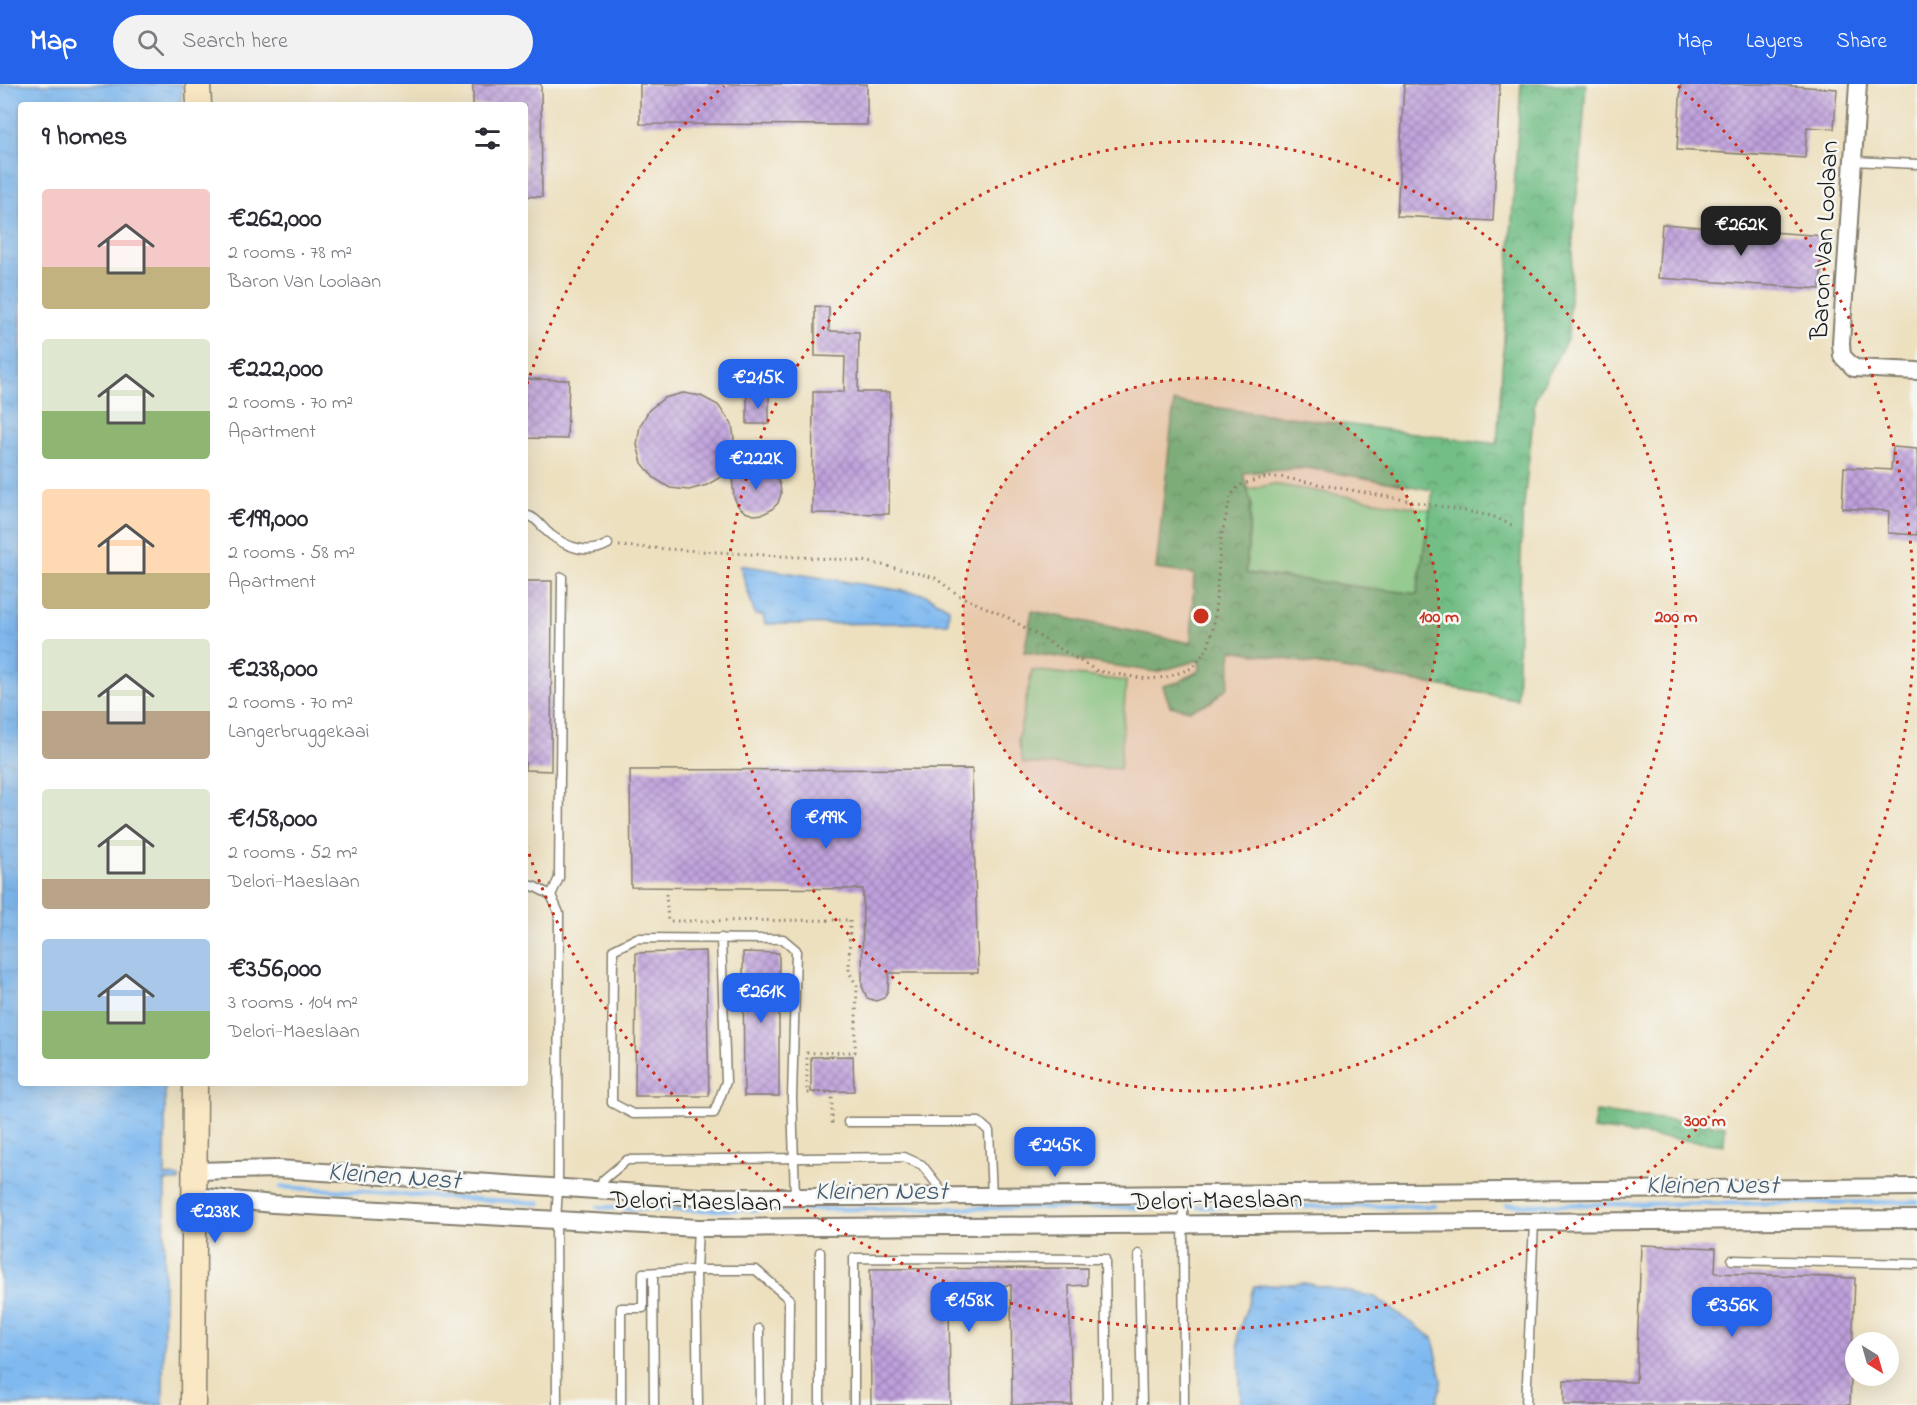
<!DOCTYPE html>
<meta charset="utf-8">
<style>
body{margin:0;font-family:"Indie Flower",sans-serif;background:#f2f2f3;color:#2b2b33;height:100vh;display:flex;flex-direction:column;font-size:22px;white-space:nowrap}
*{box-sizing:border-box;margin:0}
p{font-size:20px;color:#7c7c81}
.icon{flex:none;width:33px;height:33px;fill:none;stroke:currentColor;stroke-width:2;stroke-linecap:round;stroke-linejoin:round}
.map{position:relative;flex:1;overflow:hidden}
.sheet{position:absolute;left:18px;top:18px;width:510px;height:984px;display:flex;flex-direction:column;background:#fff;border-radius:6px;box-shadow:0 6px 24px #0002}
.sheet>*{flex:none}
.needle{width:39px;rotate:143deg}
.buttons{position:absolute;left:1845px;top:1248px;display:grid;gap:12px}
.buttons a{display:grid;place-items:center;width:54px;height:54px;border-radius:50%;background:#fff;box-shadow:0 6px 24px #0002;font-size:30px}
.price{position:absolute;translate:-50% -51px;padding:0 14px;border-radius:12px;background:#2563eb;color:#fff;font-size:20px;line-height:39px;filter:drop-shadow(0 2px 3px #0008)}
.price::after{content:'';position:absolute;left:50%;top:36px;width:18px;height:14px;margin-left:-9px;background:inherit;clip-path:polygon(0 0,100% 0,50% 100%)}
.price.current{background:#222;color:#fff}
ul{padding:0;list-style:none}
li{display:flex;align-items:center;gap:18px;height:150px;padding:0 24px}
li span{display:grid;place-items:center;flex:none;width:168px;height:120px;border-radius:6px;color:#555}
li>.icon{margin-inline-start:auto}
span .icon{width:72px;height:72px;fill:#fffc;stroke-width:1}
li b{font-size:26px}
h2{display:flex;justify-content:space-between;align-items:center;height:72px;padding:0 24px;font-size:26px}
header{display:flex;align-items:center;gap:36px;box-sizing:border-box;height:84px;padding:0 30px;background:#2563eb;color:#fff}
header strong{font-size:28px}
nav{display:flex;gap:33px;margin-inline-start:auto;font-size:21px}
.search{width:420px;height:54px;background:#f2f2f3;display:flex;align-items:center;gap:15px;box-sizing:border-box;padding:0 21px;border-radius:33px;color:#7c7c81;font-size:22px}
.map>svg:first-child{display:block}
.grass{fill:#8fe0a0;stroke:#567e5e;stroke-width:1.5}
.forest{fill:url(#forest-crowns);stroke:#486d51;stroke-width:1.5;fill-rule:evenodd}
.water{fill:url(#water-ripples);stroke:#4e6a86;stroke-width:1.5}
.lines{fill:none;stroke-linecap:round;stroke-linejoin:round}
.stream{stroke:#7fb9f0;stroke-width:4.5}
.building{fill:url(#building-cross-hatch)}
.lane-casing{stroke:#847e6e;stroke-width:11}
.street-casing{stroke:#847e6e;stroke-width:20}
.secondary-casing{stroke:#847e6e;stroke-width:27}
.path{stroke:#847e6e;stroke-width:3;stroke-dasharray:1.5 4.5;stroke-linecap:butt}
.lane{stroke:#fff;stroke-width:8}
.street{stroke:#fff;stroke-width:16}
.secondary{stroke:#fae7c3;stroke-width:24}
.ring{fill:none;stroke:#c8321e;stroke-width:3;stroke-dasharray:3 6}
.labels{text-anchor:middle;stroke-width:5;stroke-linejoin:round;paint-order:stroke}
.street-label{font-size:26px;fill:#1c1c1c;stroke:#f6f6f2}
.water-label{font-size:27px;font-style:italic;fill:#445b71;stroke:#f6f6f2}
.centre{fill:#c8321e;stroke:#f6f6f2;stroke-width:3}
.ring-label{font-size:18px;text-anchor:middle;font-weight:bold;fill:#c8321e;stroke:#f6f6f2;stroke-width:5;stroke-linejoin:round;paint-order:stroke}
</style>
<header>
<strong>Map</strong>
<div class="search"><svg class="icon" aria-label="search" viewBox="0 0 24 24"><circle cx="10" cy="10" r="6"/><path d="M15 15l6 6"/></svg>Search here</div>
<nav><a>Map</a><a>Layers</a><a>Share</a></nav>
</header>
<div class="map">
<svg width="1917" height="1321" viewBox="0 0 1917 1321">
<defs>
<pattern id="forest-crowns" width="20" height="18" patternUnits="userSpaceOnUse" patternTransform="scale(1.5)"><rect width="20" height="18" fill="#73be86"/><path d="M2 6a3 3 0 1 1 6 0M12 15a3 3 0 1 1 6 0" fill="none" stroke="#5e9a6d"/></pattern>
<pattern id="water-ripples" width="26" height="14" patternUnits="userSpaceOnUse" patternTransform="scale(1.5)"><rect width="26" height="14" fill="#7fb9f0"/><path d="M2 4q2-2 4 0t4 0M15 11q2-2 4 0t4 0" fill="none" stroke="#6d9ecd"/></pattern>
<pattern id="building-cross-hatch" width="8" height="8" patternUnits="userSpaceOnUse" patternTransform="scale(1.5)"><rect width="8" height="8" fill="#bfa0dc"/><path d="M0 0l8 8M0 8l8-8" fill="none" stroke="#9a82b2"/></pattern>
</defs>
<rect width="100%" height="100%" fill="#f6f6f2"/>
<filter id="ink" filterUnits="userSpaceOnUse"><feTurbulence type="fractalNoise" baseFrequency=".0167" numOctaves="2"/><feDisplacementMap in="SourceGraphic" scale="12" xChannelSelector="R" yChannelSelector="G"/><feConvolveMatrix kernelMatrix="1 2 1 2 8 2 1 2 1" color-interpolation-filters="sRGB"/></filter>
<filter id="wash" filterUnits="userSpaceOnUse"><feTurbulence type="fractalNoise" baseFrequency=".008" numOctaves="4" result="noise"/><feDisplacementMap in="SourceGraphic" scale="24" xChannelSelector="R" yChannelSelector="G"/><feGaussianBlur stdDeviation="1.35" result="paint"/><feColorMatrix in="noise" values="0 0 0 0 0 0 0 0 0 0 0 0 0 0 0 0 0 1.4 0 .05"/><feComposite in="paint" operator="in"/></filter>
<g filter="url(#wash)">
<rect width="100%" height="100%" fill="#ede0bf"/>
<g class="grass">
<path d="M 1273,400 L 1430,426 L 1417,510 L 1246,490 L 1251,419 L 1247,406 Z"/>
<path d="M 1032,586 L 1126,597 L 1120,685 L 1023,679 L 1018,656 Z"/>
</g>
<g class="forest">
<path d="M 1521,0 L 1586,0 L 1580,87 L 1574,133 L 1568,253 L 1535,316 L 1522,439 L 1517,615 L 1232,566 L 1228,603 L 1211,618 L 1190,626 L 1170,622 L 1163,602 L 1179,598 L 1200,586 L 1199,576 L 1157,588 L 1024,568 L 1032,527 L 1191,559 L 1194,490 L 1156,485 L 1174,318 L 1497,360 ZM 1307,384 L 1433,406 L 1417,510 L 1246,489 L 1251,419 L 1243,389 Z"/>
<path d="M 1596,1028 L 1725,1042 L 1724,1061 L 1593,1045 Z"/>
</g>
<g class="water">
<path d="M 0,0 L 182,0 L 181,21 L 21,21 L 21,999 L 165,999 L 165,1092 L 179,1093 L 179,1097 L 165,1097 L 163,1321 L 0,1321 Z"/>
<path d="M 740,481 L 924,510 L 949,524 L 948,539 L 765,540 L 763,531 L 755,531 Z"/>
<path d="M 1304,1199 L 1375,1213 L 1433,1254 L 1442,1296 L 1436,1321 L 1241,1321 L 1238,1249 L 1254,1202 Z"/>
</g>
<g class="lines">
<g class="stream">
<path d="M 281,1103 L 540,1119"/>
<path d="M 1507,1121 L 1917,1118"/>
<path d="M 598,1123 L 691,1126 L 1163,1123"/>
<path d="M 1198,1123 L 1435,1122"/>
</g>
</g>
<g id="blocks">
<g class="building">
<path d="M 473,0 L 541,0 L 542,113 L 525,112 L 525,21 L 473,21 Z"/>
<path d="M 640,0 L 867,0 L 867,41 L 640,40 Z"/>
<path d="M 1404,0 L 1500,0 L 1493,137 L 1397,132 Z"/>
<path d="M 1681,0 L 1764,0 L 1837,5 L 1834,45 L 1807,43 L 1805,74 L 1677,66 Z"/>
<path d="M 1662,140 L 1824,152 L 1820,205 L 1658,194 Z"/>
<path d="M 815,222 L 829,223 L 829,247 L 859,248 L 858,308 L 890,308 L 889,430 L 812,429 L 813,308 L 844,308 L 845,273 L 815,272 Z"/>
<path d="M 525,295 L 569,296 L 567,355 L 525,354 Z"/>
<path d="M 683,309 L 701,312 L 718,321 L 732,340 L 734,354 L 729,388 L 707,401 L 689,406 L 670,404 L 654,394 L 642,379 L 637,361 L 640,342 L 649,326 L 664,314 Z"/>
<rect x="747" y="311" width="22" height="29"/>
<path d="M 1893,363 L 1917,365 L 1917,451 L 1888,449 L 1889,427 L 1842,424 L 1844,383 L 1891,386 Z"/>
<path d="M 760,383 L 769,386 L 776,392 L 780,401 L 781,410 L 778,419 L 771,426 L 763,430 L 754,431 L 745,428 L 738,422 L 734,413 L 732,393 L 751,384 Z"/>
<path d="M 525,497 L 552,497 L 551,687 L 525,686 Z"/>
<path d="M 972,685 L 978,889 L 889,889 L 888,906 L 884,914 L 876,917 L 867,914 L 862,902 L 863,805 L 631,803 L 630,686 Z"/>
<path d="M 706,867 L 709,1012 L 635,1012 L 636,869 Z"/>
<path d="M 743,868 L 779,869 L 779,1012 L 744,1012 Z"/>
<path d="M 853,972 L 854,1007 L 811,1008 L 811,973 Z"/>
<path d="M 1641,1161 L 1716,1164 L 1715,1189 L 1855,1194 L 1850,1321 L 1564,1321 L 1564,1296 L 1636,1298 Z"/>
<path d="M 1087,1184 L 1087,1201 L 1069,1202 L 1072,1321 L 1012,1321 L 1011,1201 L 949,1202 L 950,1321 L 871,1321 L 870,1185 Z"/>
</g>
</g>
</g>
<g filter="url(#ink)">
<use href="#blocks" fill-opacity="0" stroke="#847e6e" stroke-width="1.5"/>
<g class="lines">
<g class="lane-casing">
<g id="lane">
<path d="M 1853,77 L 1917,80"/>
<path d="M 525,431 C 539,434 540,443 551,451 C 568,464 589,471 608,460"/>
<path d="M 525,802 L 533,802 L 551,811"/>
<path d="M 721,854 L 726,998 L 714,1029 L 633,1030 L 612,1019 L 613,866 L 637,854 L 783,855 L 796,866 L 792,1014 L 795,1113"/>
<path d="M 848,1038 L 979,1038 L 989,1047 L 992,1112"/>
<path d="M 599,1107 L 603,1096 L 627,1076 L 904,1073 L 922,1081 L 946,1112"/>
<path d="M 1183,1110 L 1184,1321"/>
<path d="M 698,1144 L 696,1186 L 698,1321"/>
<path d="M 820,1168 L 820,1321"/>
<path d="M 1139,1170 L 1142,1321"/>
<path d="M 1732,1176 L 1917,1180"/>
<path d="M 653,1189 L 654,1321"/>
<path d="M 759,1245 L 760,1321"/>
<path d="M 557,1321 L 556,1137 L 558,1104 L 559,829 L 551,811 L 559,794 L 562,493"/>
<path d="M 621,1321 L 621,1224 L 643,1224 L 643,1189 L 696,1186 L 756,1186 L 789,1215 L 788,1321"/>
<path d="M 854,1321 L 854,1174 L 1105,1175 L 1107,1321"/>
<path d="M 1526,1321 L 1534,1138"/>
</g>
</g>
<g class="street-casing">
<g id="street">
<path d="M 1858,0 L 1841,259 L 1842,272 L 1854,284 L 1917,287"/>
<path d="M 195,1087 L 278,1085 L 700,1113 L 879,1113 L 1917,1103"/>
<path d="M 195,1112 L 273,1120 L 698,1144 L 1917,1135"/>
</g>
</g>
<g class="secondary-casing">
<g id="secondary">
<path d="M 198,0 L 199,21"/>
<path d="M 193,1321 L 195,999"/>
</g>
</g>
<g class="path">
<path d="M 619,462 L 864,477 L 913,488 L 935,494 L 960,512 L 1007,533 L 1097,587 L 1147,595 L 1168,593 L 1192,584 L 1208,564 L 1214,540 L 1221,454 L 1231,411 L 1240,401 L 1262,394 L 1280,393 L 1492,432 L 1514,442"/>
<path d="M 666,810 L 668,837 L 850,836 L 849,888 L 857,902 L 855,968 L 807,969 L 807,1009 L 832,1008 L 832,1038 L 837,1038"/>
</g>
<use href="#lane" class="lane"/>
<use href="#street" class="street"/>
<use href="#secondary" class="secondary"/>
</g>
</g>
<circle cx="1201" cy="532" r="238" fill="#c8321e" fill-opacity=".12"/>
<g class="ring">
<circle cx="1201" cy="532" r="238"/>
<circle cx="1201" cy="532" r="475"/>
<path d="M527 300A713 713 0 0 1 724 2M1678 2A713 713 0 1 1 527 764"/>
</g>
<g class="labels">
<g class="street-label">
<text transform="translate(1823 156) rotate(-87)" y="9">Baron Van Loolaan</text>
<text transform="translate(1217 1115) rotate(-1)" y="9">Delori-Maeslaan</text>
<text transform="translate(696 1116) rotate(1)" y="9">Delori-Maeslaan</text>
</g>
<g class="water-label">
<text transform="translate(394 1091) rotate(4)" y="9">Kleinen Nest</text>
<text x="1712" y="1109">Kleinen Nest</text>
<text x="881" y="1115">Kleinen Nest</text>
</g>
</g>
<circle cx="1201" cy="532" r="9" class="centre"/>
<g class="ring-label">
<text x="1439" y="538">100 m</text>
<text x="1676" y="538">200 m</text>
<text x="1705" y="1042">300 m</text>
</g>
</svg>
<div class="buttons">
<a><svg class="needle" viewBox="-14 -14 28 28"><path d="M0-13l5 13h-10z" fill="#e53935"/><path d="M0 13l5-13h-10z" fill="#7c7c81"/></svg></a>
</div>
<b class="price current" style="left:1741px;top:173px">€262K</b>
<b class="price" style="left:758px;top:326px">€215K</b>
<b class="price" style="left:756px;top:407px">€222K</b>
<b class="price" style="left:826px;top:766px">€199K</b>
<b class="price" style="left:761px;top:940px">€261K</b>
<b class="price" style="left:1055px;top:1094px">€245K</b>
<b class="price" style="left:215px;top:1160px">€238K</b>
<b class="price" style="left:969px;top:1249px">€158K</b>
<b class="price" style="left:1732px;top:1254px">€356K</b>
<section class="sheet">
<h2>9 homes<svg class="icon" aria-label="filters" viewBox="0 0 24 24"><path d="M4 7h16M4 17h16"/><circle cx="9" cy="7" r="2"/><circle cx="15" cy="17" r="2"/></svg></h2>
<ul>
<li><span style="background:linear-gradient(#f6c9c9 65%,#c2b280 0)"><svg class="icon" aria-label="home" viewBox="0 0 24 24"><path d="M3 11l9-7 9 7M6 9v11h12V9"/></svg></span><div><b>€262,000</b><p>2 rooms · 78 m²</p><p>Baron Van Loolaan</p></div></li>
<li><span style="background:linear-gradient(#dfe7d0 60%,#8fb573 0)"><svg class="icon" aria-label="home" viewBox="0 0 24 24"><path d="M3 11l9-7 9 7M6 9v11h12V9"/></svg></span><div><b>€222,000</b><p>2 rooms · 70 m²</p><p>Apartment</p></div></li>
<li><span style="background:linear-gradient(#ffd9b3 70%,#c2b280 0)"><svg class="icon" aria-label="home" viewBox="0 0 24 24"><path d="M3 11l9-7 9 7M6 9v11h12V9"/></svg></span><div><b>€199,000</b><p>2 rooms · 58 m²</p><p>Apartment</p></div></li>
<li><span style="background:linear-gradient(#dfe7d0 60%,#b9a48a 0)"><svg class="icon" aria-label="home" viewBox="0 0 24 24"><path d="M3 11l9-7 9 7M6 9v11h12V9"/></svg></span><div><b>€238,000</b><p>2 rooms · 70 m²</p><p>Langerbruggekaai</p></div></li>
<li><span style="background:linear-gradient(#dfe7d0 75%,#b9a48a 0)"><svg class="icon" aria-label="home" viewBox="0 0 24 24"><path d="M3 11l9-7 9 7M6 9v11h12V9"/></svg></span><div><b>€158,000</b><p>2 rooms · 52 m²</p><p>Delori-Maeslaan</p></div></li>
<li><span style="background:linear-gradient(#a9c7e8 60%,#8fb573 0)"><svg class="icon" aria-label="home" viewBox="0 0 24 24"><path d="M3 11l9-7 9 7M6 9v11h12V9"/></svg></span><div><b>€356,000</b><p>3 rooms · 104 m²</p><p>Delori-Maeslaan</p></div></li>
</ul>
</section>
</div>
